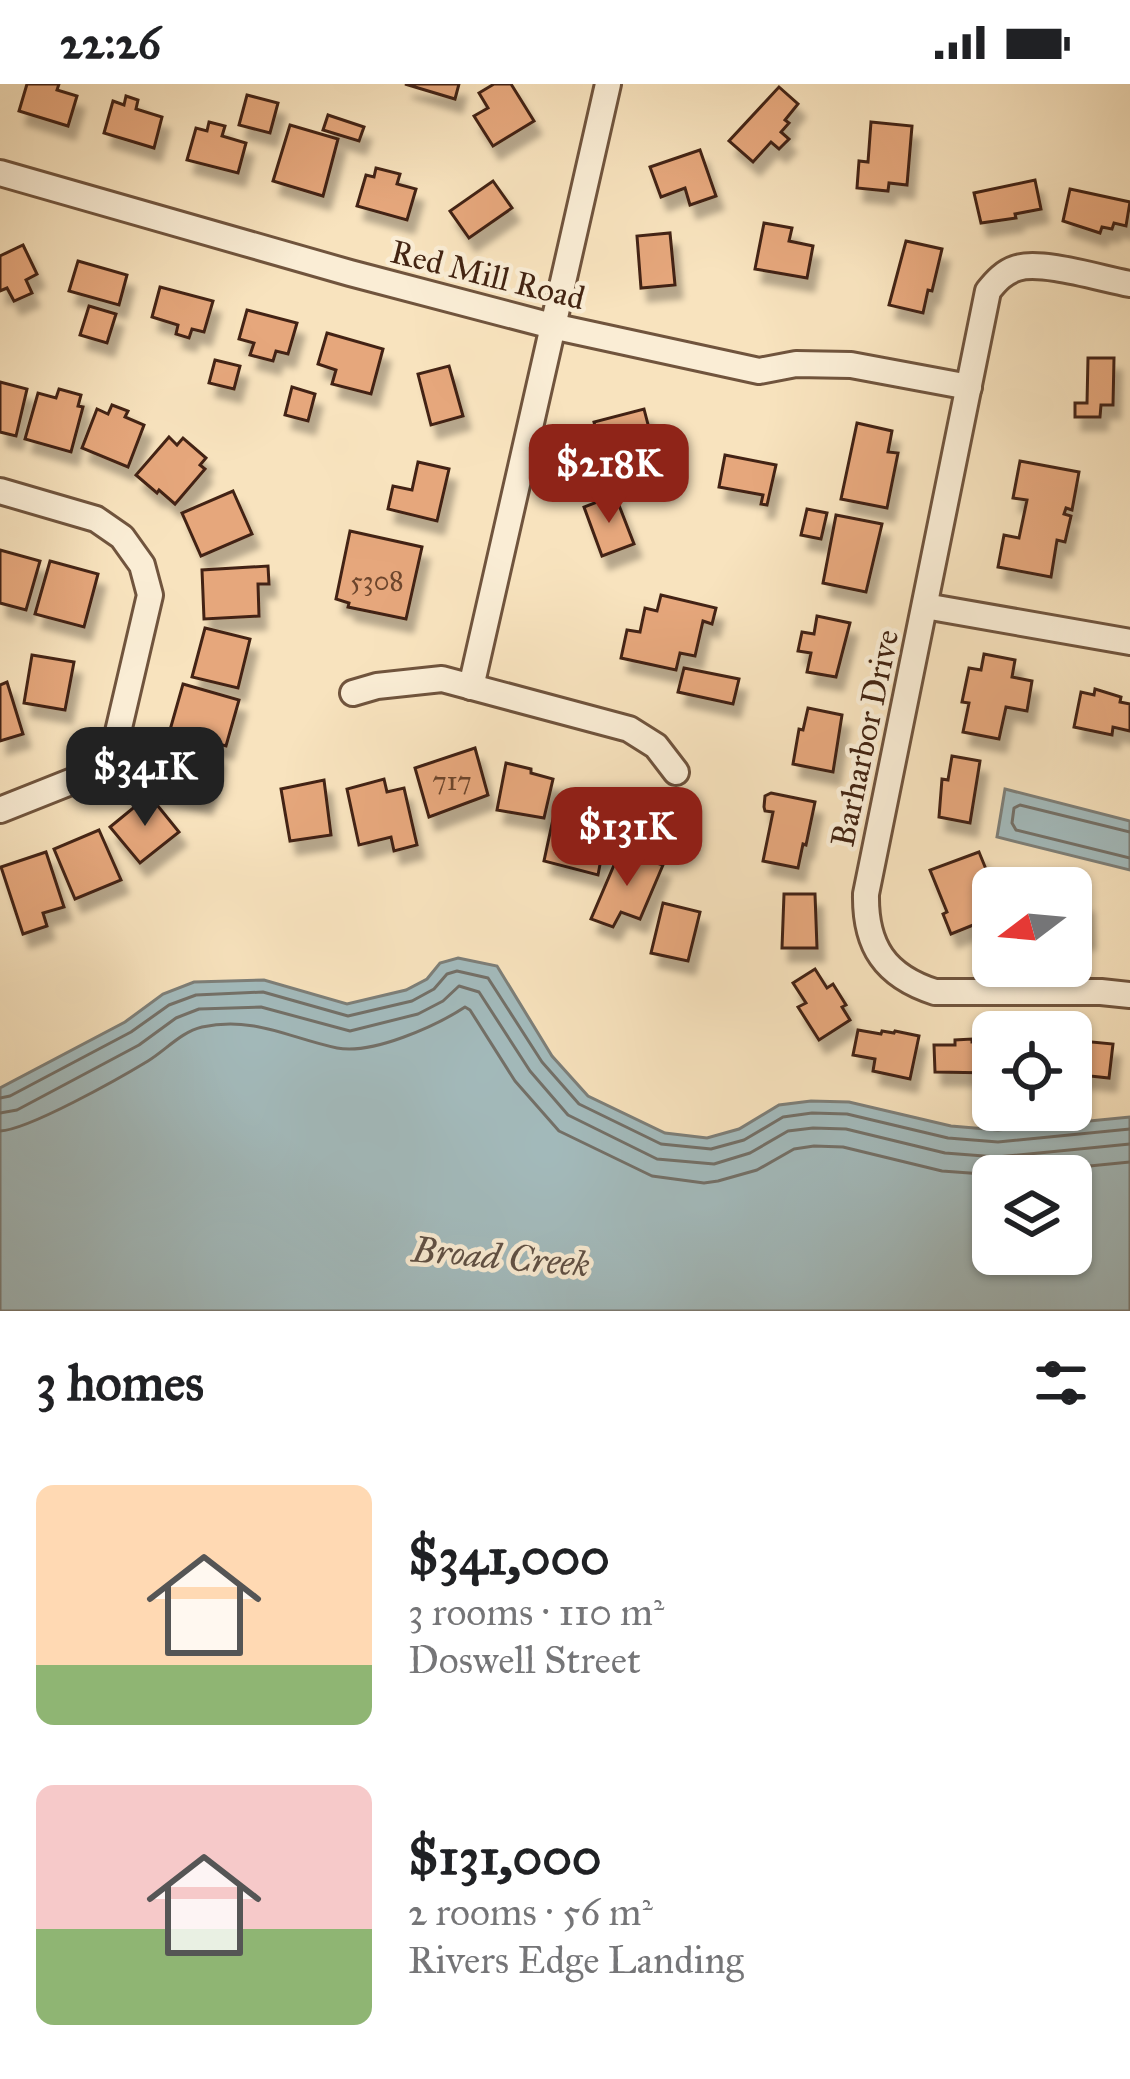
<!DOCTYPE html>
<meta charset="utf-8">
<style>
body{margin:0;font-family:"IM FELL Great Primer",serif;background:#f6f6f6;color:#202124;height:100vh;display:flex;flex-direction:column;font-size:45px;white-space:nowrap}
*{box-sizing:border-box;margin:0}
p{font-size:39px;color:#757577}
.icon{flex:none;width:66px;height:66px;fill:none;stroke:currentColor;stroke-width:2;stroke-linecap:round;stroke-linejoin:round}
.map{position:relative;height:1227px;overflow:hidden}
.side{display:flex;flex-direction:column;background:#fff;flex:1}
.side>*{flex:none}
.needle{width:78px;rotate:254deg}
.buttons{position:absolute;left:972px;top:783px;display:grid;gap:24px}
.buttons a{display:grid;place-items:center;width:120px;height:120px;border-radius:18px;background:#fff;box-shadow:0 3px 9px #0004;font-size:60px}
.price{position:absolute;translate:-50% -102px;padding:0 27px;border-radius:24px;background:#8f2418;color:#fff;font-size:39px;line-height:78px;filter:drop-shadow(0 3px 6px #0008)}
.price::after{content:'';position:absolute;left:50%;top:72px;width:36px;height:27px;margin-left:-18px;background:inherit;clip-path:polygon(0 0,100% 0,50% 100%)}
.price.on{background:#222;color:#fff}
ul{padding:0;list-style:none}
li{display:flex;align-items:center;gap:36px;height:300px;padding:0 36px}
li span{display:grid;place-items:center;flex:none;width:336px;height:240px;border-radius:18px;color:#555}
li>.icon{margin-inline-start:auto}
span .icon{width:144px;height:144px;fill:#fffc;stroke-width:1}
li b{font-size:51px}
h2{display:flex;justify-content:space-between;align-items:center;height:144px;padding:0 36px;font-size:51px}
.status{display:flex;justify-content:space-between;align-items:center;height:84px;padding:0 60px;background:#fff;direction:ltr}
.status svg{height:33px;fill:currentColor}
.map>svg:first-child{display:block}
.water{fill:#a3bbbd;stroke:#7d7f79;stroke-width:3;fill-rule:evenodd}
.lines{fill:none;stroke-linecap:round;stroke-linejoin:round}
.shore{stroke:#737068;stroke-width:3}
.building{fill:#e6a77c;stroke:#432412;stroke-width:3;filter:url(#shadow)}
.minor-casing{stroke:#70543d;stroke-width:30}
.minor{stroke:#faedd5;stroke-width:24}
.labels{text-anchor:middle;stroke-width:9;stroke-linejoin:round;paint-order:stroke}
.number-label{font-size:27px;fill:#6c452c}
.street-label{font-size:33px;fill:#432412;stroke:#faedd5}
.water-label{font-size:36px;font-style:italic;fill:#605145;stroke:#faedd5}
</style>
<div class="status"><b>22:26</b><svg viewBox="0 0 49 12"><path d="M0 12V9h3v3zM5 12V6h3v6zM10 12V3h3v9zM15 12V0h3v12zM26 1h20v11H26zM47 4h2v5h-2z"/></svg></div>
<div class="map">
<svg width="1130" height="1227" viewBox="0 0 1130 1227">
<defs>
<filter id="shadow"><feDropShadow dx="7" dy="13" stdDeviation="3" flood-color="#0004"/></filter>
</defs>
<rect width="100%" height="100%" fill="#f8e3be"/>
<filter id="stains"><feTurbulence type="fractalNoise" baseFrequency=".00167" numOctaves="4"/><feColorMatrix values="0 0 0 0 .2 0 0 0 0 .09 0 0 0 0 .02 0 0 0 .5 -.17"/></filter>
<radialGradient id="worn" r=".72"><stop offset=".6" stop-color="#630" stop-opacity="0"/><stop offset="1" stop-color="#630" stop-opacity=".3"/></radialGradient>
<g class="water">
<path d="M 1005,705 L 1130,737 L 1130,786 L 997,753 Z"/>
<path d="M 458,874 L 497,882 L 552,972 L 588,1012 L 665,1049 L 707,1054 L 739,1045 L 779,1021 L 811,1017 L 849,1018 L 951,1042 L 998,1046 L 1130,1033 L 1130,1227 L 0,1227 L 0,1004 L 125,938 L 163,910 L 194,898 L 264,896 L 347,920 L 406,906 L 427,895 L 440,879 ZM 1071,1092 L 1071,1170 L 993,1170 L 993,1092 Z"/>
</g>
<g class="lines">
<g class="shore">
<path d="M 1130,748 L 1020,721 L 1014,724 L 1012,739 L 1016,746 L 1130,774"/>
<path d="M 0,1014 L 10,1012 L 131,948 L 169,921 L 196,911 L 263,908 L 348,932 L 412,917 L 434,905 L 447,890 L 457,887 L 488,894 L 542,978 L 579,1020 L 661,1060 L 711,1065 L 744,1056 L 783,1033 L 812,1029 L 847,1030 L 948,1054 L 998,1058 L 1130,1045"/>
<path d="M 0,1029 L 17,1026 L 139,961 L 176,934 L 199,925 L 261,923 L 350,947 L 418,930 L 443,917 L 459,902 L 479,908 L 530,987 L 568,1031 L 657,1075 L 714,1080 L 750,1069 L 788,1047 L 813,1044 L 846,1045 L 945,1069 L 997,1073 L 1130,1060"/>
<path d="M 0,1047 C 28,1046 120,994 148,977 C 166,966 181,948 202,943 C 254,932 289,954 337,964 C 372,971 436,942 465,923 L 470,926 L 515,997 L 559,1047 L 652,1092 L 704,1099 L 718,1097 L 757,1086 L 794,1065 L 814,1062 L 843,1063 L 942,1087 L 997,1091 L 1130,1078"/>
</g>
</g>
<g class="building">
<path d="M 27,0 L 59,0 L 57,6 L 77,12 L 68,42 L 19,27 Z"/>
<path d="M 405,0 L 459,0 L 455,15 Z"/>
<path d="M 494,0 L 511,0 L 534,37 L 493,62 L 474,32 L 488,24 L 479,9 Z"/>
<path d="M 779,3 L 798,20 L 785,36 L 789,39 L 781,48 L 789,55 L 779,65 L 771,58 L 753,78 L 729,57 Z"/>
<path d="M 247,11 L 278,19 L 270,49 L 239,41 Z"/>
<path d="M 126,12 L 138,16 L 136,25 L 162,33 L 154,64 L 104,49 L 113,17 L 124,21 Z"/>
<path d="M 328,31 L 364,43 L 359,57 L 323,46 Z"/>
<path d="M 209,38 L 225,42 L 222,52 L 246,59 L 238,89 L 187,76 L 196,44 L 207,47 Z"/>
<path d="M 871,38 L 912,42 L 907,101 L 889,99 L 888,107 L 857,104 L 859,77 L 868,78 Z"/>
<path d="M 290,41 L 338,55 L 323,112 L 273,97 Z"/>
<path d="M 700,66 L 716,112 L 690,121 L 685,104 L 661,113 L 650,83 Z"/>
<path d="M 376,84 L 400,90 L 397,100 L 416,105 L 407,136 L 357,122 L 366,91 L 374,93 Z"/>
<path d="M 1035,96 L 1041,125 L 1015,130 L 1016,134 L 981,139 L 974,109 Z"/>
<path d="M 493,97 L 512,124 L 469,154 L 450,127 Z"/>
<path d="M 1070,105 L 1130,118 L 1126,142 L 1114,139 L 1112,145 L 1102,143 L 1100,149 L 1063,137 Z"/>
<path d="M 764,139 L 792,144 L 789,157 L 813,162 L 807,194 L 755,185 Z"/>
<path d="M 670,149 L 675,201 L 641,204 L 637,152 Z"/>
<path d="M 906,157 L 942,165 L 932,207 L 928,206 L 923,229 L 889,221 Z"/>
<path d="M 23,161 L 37,190 L 26,196 L 32,209 L 14,217 L 7,204 L 0,207 L 0,172 Z"/>
<path d="M 78,177 L 127,191 L 119,221 L 69,207 Z"/>
<path d="M 160,203 L 213,217 L 204,248 L 192,245 L 189,254 L 176,250 L 178,241 L 152,233 Z"/>
<path d="M 89,222 L 116,230 L 107,259 L 80,251 Z"/>
<path d="M 247,226 L 297,239 L 288,270 L 276,267 L 273,277 L 250,271 L 254,259 L 239,255 Z"/>
<path d="M 327,249 L 383,265 L 371,310 L 332,300 L 336,286 L 318,280 Z"/>
<path d="M 1088,274 L 1114,274 L 1113,321 L 1101,321 L 1100,333 L 1075,333 L 1075,319 L 1087,319 Z"/>
<path d="M 215,276 L 240,282 L 234,305 L 209,299 Z"/>
<path d="M 449,282 L 463,332 L 431,341 L 418,290 Z"/>
<path d="M 0,298 L 27,305 L 16,352 L 0,348 Z"/>
<path d="M 292,303 L 315,310 L 308,337 L 285,331 Z"/>
<path d="M 59,305 L 81,311 L 78,322 L 83,323 L 71,368 L 25,355 L 38,309 L 56,314 Z"/>
<path d="M 112,321 L 128,327 L 125,333 L 144,341 L 128,383 L 82,364 L 97,325 L 108,330 Z"/>
<path d="M 644,325 L 652,356 L 602,369 L 594,338 Z"/>
<path d="M 857,339 L 892,347 L 888,368 L 898,369 L 887,424 L 841,415 Z"/>
<path d="M 169,353 L 177,361 L 183,354 L 206,374 L 200,381 L 205,385 L 175,420 L 159,406 L 157,409 L 136,391 Z"/>
<path d="M 725,371 L 776,381 L 767,421 L 761,420 L 763,411 L 719,403 Z"/>
<path d="M 1020,377 L 1079,388 L 1072,426 L 1066,424 L 1064,430 L 1071,432 L 1065,458 L 1057,456 L 1051,493 L 998,483 L 1004,451 L 1019,454 L 1027,416 L 1013,414 Z"/>
<path d="M 418,378 L 449,385 L 437,437 L 388,425 L 393,402 L 412,406 Z"/>
<path d="M 233,407 L 252,450 L 201,472 L 182,429 Z"/>
<path d="M 615,411 L 634,460 L 602,472 L 584,423 Z"/>
<path d="M 807,425 L 827,429 L 821,455 L 801,451 Z"/>
<path d="M 836,431 L 882,440 L 866,508 L 823,499 Z"/>
<path d="M 350,447 L 422,463 L 406,535 L 348,523 L 349,519 L 336,515 Z"/>
<path d="M 0,466 L 40,477 L 26,526 L 0,519 Z"/>
<path d="M 50,477 L 98,490 L 84,543 L 35,530 Z"/>
<path d="M 268,482 L 269,500 L 258,500 L 259,532 L 204,535 L 202,486 Z"/>
<path d="M 661,511 L 716,524 L 712,540 L 703,537 L 695,572 L 680,569 L 676,586 L 621,574 L 627,546 L 640,548 L 645,524 L 657,527 Z"/>
<path d="M 817,532 L 850,539 L 836,593 L 807,588 L 811,569 L 798,567 L 802,548 L 814,550 Z"/>
<path d="M 205,544 L 250,555 L 238,604 L 192,593 Z"/>
<path d="M 984,570 L 1015,576 L 1012,593 L 1032,597 L 1027,627 L 1006,623 L 999,655 L 963,648 L 969,619 L 962,618 L 969,584 L 981,586 Z"/>
<path d="M 32,571 L 74,578 L 65,626 L 24,619 Z"/>
<path d="M 684,584 L 739,595 L 733,620 L 678,608 Z"/>
<path d="M 7,598 L 23,650 L 0,657 L 0,601 Z"/>
<path d="M 183,600 L 239,616 L 226,662 L 170,646 Z"/>
<path d="M 1095,605 L 1121,613 L 1120,618 L 1130,620 L 1130,647 L 1113,643 L 1112,651 L 1074,643 L 1081,608 L 1094,611 Z"/>
<path d="M 808,624 L 842,631 L 833,688 L 793,680 L 799,645 L 803,646 Z"/>
<path d="M 168,657 L 217,670 L 205,717 L 156,705 Z"/>
<path d="M 475,664 L 488,711 L 429,733 L 415,684 Z"/>
<path d="M 952,672 L 980,677 L 970,739 L 939,733 L 942,695 L 948,696 Z"/>
<path d="M 506,679 L 531,685 L 531,689 L 553,695 L 544,734 L 497,726 Z"/>
<path d="M 384,695 L 387,708 L 404,704 L 417,761 L 394,767 L 391,753 L 359,761 L 347,705 Z"/>
<path d="M 324,696 L 331,751 L 290,757 L 281,705 Z"/>
<path d="M 771,709 L 815,718 L 806,761 L 803,760 L 798,784 L 763,777 L 773,728 L 765,727 L 764,723 L 765,712 Z"/>
<path d="M 149,711 L 179,748 L 140,779 L 110,743 Z"/>
<path d="M 556,721 L 586,729 L 584,740 L 593,742 L 592,746 L 606,749 L 598,791 L 544,777 Z"/>
<path d="M 99,746 L 121,796 L 75,815 L 54,765 Z"/>
<path d="M 620,767 L 663,781 L 640,835 L 621,828 L 613,843 L 591,835 Z"/>
<path d="M 46,768 L 64,823 L 43,829 L 47,842 L 23,850 L 1,783 Z"/>
<path d="M 979,768 L 990,795 L 994,793 L 998,804 L 993,804 L 993,822 L 990,823 L 993,833 L 951,850 L 943,830 L 947,828 L 930,786 Z"/>
<path d="M 784,810 L 815,810 L 817,864 L 782,864 Z"/>
<path d="M 1086,816 L 1088,852 L 1076,853 L 1076,856 L 1071,856 L 1071,817 Z"/>
<path d="M 663,819 L 700,828 L 688,877 L 651,869 Z"/>
<path d="M 815,885 L 827,904 L 833,900 L 846,921 L 842,923 L 850,936 L 819,956 L 798,923 L 806,919 L 793,899 Z"/>
<path d="M 858,946 L 881,950 L 882,947 L 894,949 L 895,947 L 919,952 L 910,995 L 873,987 L 875,975 L 853,971 Z"/>
<path d="M 972,955 L 972,958 L 993,957 L 993,989 L 935,988 L 934,961 L 955,961 L 955,956 Z"/>
<path d="M 1071,956 L 1113,960 L 1109,994 L 1071,990 Z"/>
</g>
<g class="lines">
<g class="minor-casing">
<g id="minor">
<path d="M 0,89 L 350,189 L 552,242 L 759,287 L 796,280 L 851,281 L 969,303"/>
<path d="M 1130,200 C 1102,195 1042,176 1017,184 C 1004,188 996,197 988,207 L 866,810 C 865,862 885,892 935,908 L 1101,908 L 1130,911"/>
<path d="M 0,407 L 96,435 L 122,453 L 142,481 L 150,511 L 118,648 L 104,674 L 83,693 L 0,726"/>
<path d="M 925,522 L 1130,558"/>
<path d="M 471,603 L 608,0"/>
<path d="M 353,609 L 377,602 L 442,595 L 629,645 L 656,662 L 676,688"/>
</g>
</g>
<use href="#minor" class="minor"/>
</g>
<g class="labels">
<g class="number-label">
<text x="377" y="506">5308</text>
<text x="452" y="706">717</text>
</g>
<g class="street-label">
<text transform="translate(488 190) rotate(14)" y="12">Red Mill Road</text>
<text transform="translate(864 654) rotate(-78)" y="12">Barharbor Drive</text>
</g>
<g class="water-label">
<text transform="translate(501 1172) rotate(5)" y="13">Broad Creek</text>
</g>
</g>
<rect width="100%" height="100%" filter="url(#stains)"/>
<rect width="100%" height="100%" fill="url(#worn)"/>
</svg>
<div class="buttons">
<a><svg class="needle" viewBox="-14 -14 28 28"><path d="M0-13l5 13h-10z" fill="#e53935"/><path d="M0 13l5-13h-10z" fill="#757577"/></svg></a>
<a><svg class="icon" aria-label="locate" viewBox="0 0 24 24"><circle cx="12" cy="12" r="6"/><path d="M12 2v4M12 18v4M2 12h4M18 12h4"/></svg></a>
<a><svg class="icon" aria-label="layers" viewBox="0 0 24 24"><path d="M12 4l9 5-9 5-9-5zM3 14l9 5 9-5"/></svg></a>
</div>
<b class="price" style="left:609px;top:442px">$218K</b>
<b class="price on" style="left:145px;top:745px">$341K</b>
<b class="price" style="left:627px;top:805px">$131K</b>
</div>
<section class="side">
<h2>3 homes<svg class="icon" aria-label="filters" viewBox="0 0 24 24"><path d="M4 7h16M4 17h16"/><circle cx="9" cy="7" r="2"/><circle cx="15" cy="17" r="2"/></svg></h2>
<ul>
<li><span style="background:linear-gradient(#ffd9b3 75%,#8fb573 0)"><svg class="icon" aria-label="home" viewBox="0 0 24 24"><path d="M3 11l9-7 9 7M6 9v11h12V9"/></svg></span><div><b>$341,000</b><p>3 rooms · 110 m²</p><p>Doswell Street</p></div></li>
<li><span style="background:linear-gradient(#f6c9c9 60%,#8fb573 0)"><svg class="icon" aria-label="home" viewBox="0 0 24 24"><path d="M3 11l9-7 9 7M6 9v11h12V9"/></svg></span><div><b>$131,000</b><p>2 rooms · 56 m²</p><p>Rivers Edge Landing</p></div></li>
</ul>
</section>
